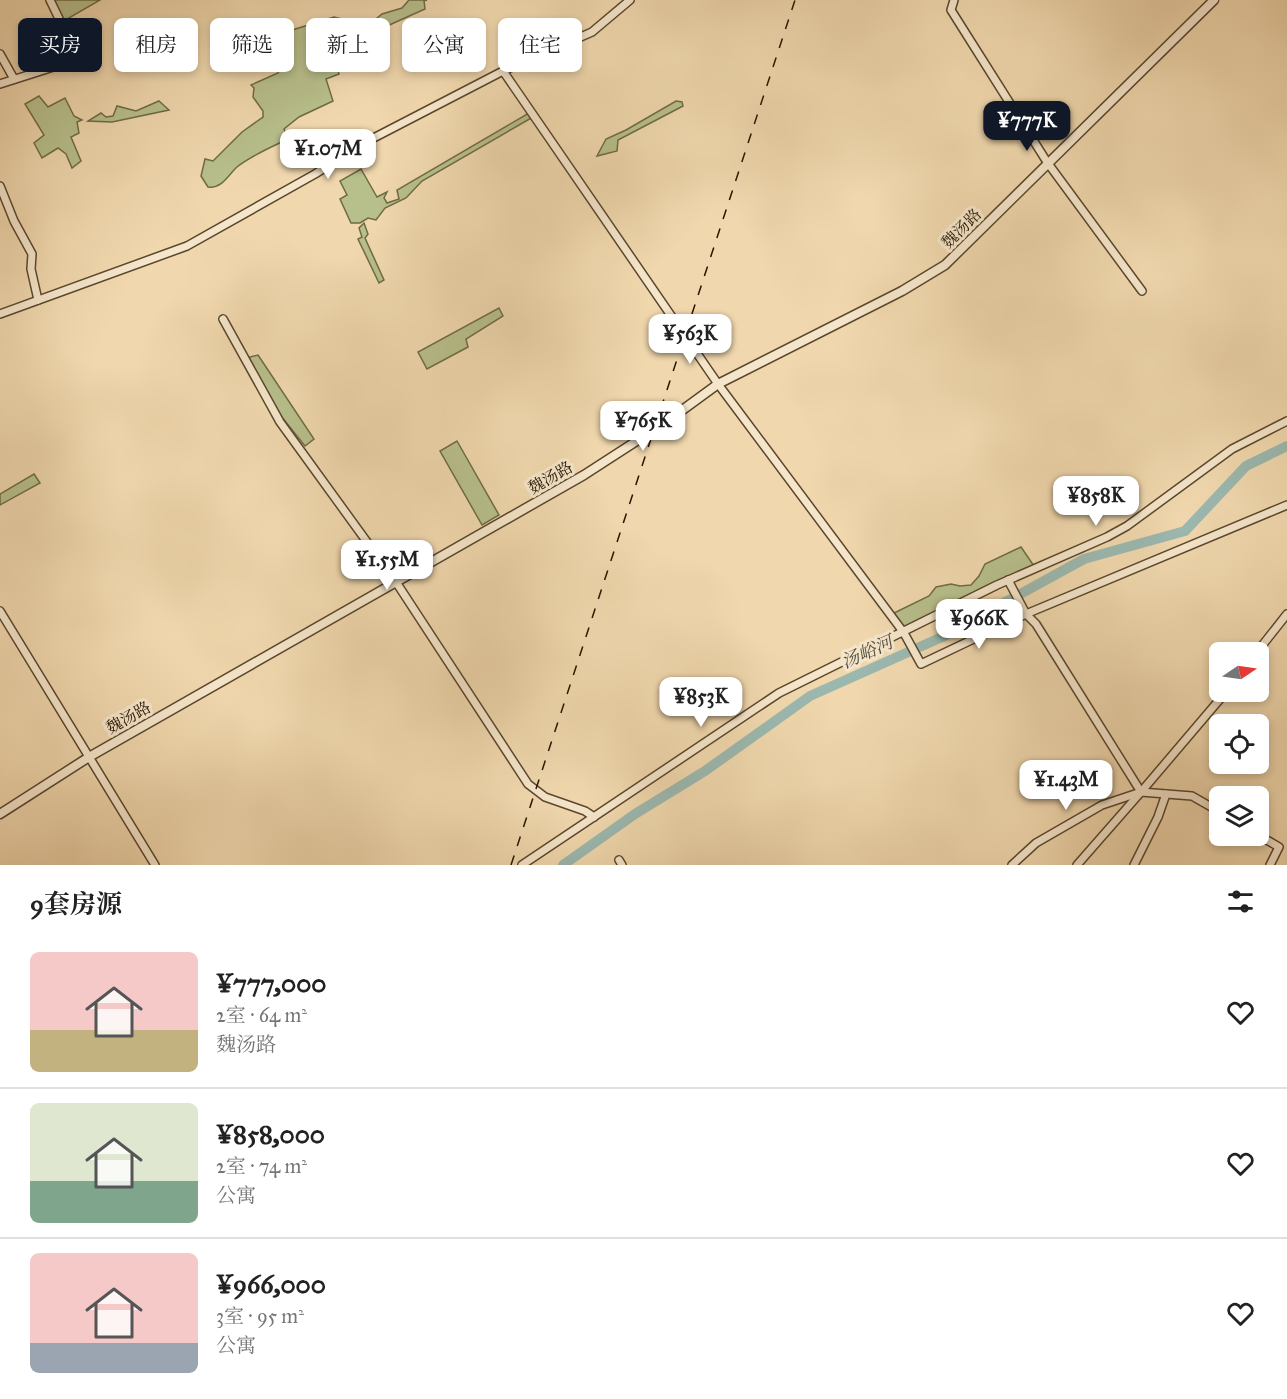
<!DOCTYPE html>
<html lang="zh">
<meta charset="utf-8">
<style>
body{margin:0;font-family:"IM FELL Great Primer","Noto Serif SC",serif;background:#f2f2f2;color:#222;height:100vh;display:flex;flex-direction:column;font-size:22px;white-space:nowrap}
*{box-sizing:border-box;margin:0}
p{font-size:20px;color:#767676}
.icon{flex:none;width:33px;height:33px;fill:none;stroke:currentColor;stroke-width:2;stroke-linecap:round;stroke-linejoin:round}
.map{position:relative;height:865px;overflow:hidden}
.panel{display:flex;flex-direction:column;background:#fff;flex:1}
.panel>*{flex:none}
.hud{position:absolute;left:18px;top:18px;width:600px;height:54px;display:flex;gap:12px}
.needle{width:39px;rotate:77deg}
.controls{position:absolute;left:1209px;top:642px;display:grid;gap:12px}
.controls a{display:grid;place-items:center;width:60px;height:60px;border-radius:9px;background:#fff;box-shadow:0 3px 9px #0003;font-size:30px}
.price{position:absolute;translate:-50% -51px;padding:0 14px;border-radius:12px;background:#fff;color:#222;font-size:20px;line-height:39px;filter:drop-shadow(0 2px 3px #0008)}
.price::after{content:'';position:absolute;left:50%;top:36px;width:18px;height:14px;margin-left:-9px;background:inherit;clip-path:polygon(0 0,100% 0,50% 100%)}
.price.current{background:#111827;color:#fff}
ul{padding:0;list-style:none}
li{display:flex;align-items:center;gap:18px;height:150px;padding:0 30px}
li+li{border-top:2px solid #e0e0e0}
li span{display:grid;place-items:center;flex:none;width:168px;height:120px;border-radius:9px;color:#555}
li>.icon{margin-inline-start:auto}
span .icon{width:72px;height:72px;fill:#fffc;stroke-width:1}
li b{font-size:26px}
h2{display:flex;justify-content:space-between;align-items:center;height:72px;padding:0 30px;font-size:26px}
.tag{padding:0 21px;border-radius:9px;background:#fff;box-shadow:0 3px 9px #0003;font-size:21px;line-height:54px}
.tag.current{background:#111827;color:#fff}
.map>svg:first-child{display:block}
.green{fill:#b7bf8b;stroke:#6f6b46;stroke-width:1.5}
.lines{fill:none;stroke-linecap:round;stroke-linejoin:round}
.river{stroke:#9bb8af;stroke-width:10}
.minor-casing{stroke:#59472d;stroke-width:10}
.tertiary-casing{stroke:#59472d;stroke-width:11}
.minor{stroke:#f5e5ca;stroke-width:7}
.tertiary{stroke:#f5e5ca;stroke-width:8}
.rail{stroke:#271702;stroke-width:1.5;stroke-dasharray:10 10;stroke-linecap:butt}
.labels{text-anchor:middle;stroke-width:6;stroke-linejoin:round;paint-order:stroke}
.street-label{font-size:16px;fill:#271702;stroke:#f5e5ca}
.water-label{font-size:18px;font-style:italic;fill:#504f3f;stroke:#f5e5ca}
</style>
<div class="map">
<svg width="1287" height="865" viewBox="0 0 1287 865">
<rect width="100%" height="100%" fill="#f0d7ad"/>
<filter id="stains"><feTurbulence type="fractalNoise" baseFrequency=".00333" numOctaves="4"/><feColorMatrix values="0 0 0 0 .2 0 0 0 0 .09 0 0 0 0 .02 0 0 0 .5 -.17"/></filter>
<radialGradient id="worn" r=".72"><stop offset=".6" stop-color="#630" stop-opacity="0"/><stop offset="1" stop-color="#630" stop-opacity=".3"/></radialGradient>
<g class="green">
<path d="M 50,0 L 100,0 L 62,22 Z"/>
<path d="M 409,0 L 427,0 L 424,1 L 425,9 L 376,31 L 378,38 L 332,42 L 339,74 L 326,79 L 333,101 L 299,117 L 284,129 L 288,139 C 272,147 252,155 237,167 C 228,175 222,189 208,187 L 201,176 L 205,159 L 213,161 L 242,132 L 263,117 L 263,111 L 253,97 L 254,88 L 251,85 L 278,73 L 283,65 L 280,60 L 272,58 L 274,43 L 289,31 L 334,17 L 362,24 L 371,23 L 382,14 L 402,8 Z"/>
<path d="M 39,96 L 48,107 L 65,98 L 74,116 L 82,120 L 77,122 L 79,133 L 71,137 L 81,161 L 72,168 L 66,154 L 58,148 L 42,158 L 34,143 L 44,135 L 25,104 Z"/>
<path d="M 159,101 L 169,110 L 112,122 L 88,121 L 101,113 L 106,117 L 113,116 L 117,106 L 136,111 Z"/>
<path d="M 676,101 L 682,102 L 683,106 L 618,140 L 617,151 L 597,156 L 606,139 L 626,130 Z"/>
<path d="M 529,113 L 533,117 L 422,181 L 406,198 L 385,208 L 376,220 L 368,218 L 360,223 L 351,223 L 340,199 L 347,195 L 340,181 L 361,169 L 377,197 L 387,192 L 384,198 L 387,203 L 399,199 L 397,190 Z"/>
<path d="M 364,223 L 368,234 L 365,238 L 384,280 L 379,283 L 358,239 L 362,237 L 359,228 Z"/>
<path d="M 499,308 L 503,316 L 466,339 L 468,347 L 427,369 L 418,352 Z"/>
<path d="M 258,355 L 314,439 L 305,446 L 273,406 L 246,358 Z"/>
<path d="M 457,441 L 499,515 L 482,525 L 440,451 Z"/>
<path d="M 34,474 L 40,483 L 0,505 L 0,494 Z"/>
<path d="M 1021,547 L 1034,566 L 904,627 L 892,614 L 929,596 L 936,587 L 951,584 L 960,586 L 971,585 L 979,576 L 985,564 Z"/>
</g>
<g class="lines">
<path class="river" d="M 563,865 L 635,814 L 705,771 L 810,696 L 942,637 L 1084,559 L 1185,531 L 1246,466 L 1287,446"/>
<g class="minor-casing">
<g id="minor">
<path d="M 954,0 L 951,10 L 1047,162 L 1142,291"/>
<path d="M 0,54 L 14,79"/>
<path d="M 503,71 L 718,384 L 904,633 L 921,664 L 1026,614 L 1287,505"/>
<path d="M 0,84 L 69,62 L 76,54 L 50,0"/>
<path d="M 0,186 L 14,221 L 32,254 L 31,269 L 38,300"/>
<path d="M 0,314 L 187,246 L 315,174 L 362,144 L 503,71 L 592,32 L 630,0"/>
<path d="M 223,319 L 280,422 L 396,582 L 528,784 L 545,797 L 585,811 L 594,817"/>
<path d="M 1008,580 L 1026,614 L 1036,624 L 1141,792"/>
<path d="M 0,611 L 155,865"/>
<path d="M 1257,652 L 1287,614"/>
<path d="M 1258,835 L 1279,847 L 1270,865"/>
<path d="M 619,860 L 622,865"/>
<path d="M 522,865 L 779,693 L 997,585 L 1107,537 L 1127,526 L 1232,449 L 1287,421"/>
<path d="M 1012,865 L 1036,843 L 1102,805 L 1141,792 L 1226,692"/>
<path d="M 1077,865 L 1141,792 L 1192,796 L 1220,812"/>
<path d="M 1134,865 L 1158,817 L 1166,794"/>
</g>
</g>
<g class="tertiary-casing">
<path id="tertiary" d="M 0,814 L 89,757 L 584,475 L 666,422 L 718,384 L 902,291 L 945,265 L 1214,0"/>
</g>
<use href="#minor" class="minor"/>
<use href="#tertiary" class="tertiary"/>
<path class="rail" d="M 511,865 L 795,0"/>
</g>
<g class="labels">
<g class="street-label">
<text transform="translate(961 228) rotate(-45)" y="6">魏汤路</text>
<text transform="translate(550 477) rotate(-30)" y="6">魏汤路</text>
<text transform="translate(128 717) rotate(-29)" y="6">魏汤路</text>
</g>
<g class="water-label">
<text transform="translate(867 652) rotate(-24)" y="6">汤峪河</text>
</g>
</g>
<rect width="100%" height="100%" filter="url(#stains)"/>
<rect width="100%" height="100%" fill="url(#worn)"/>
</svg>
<div class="controls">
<a><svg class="needle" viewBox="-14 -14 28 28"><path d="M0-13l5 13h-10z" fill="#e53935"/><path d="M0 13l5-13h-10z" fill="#767676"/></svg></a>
<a><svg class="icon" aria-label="locate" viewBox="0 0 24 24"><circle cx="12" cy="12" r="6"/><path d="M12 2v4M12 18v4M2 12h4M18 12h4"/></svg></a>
<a><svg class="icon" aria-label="layers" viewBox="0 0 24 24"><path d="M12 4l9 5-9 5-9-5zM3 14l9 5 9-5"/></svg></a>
</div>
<b class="price current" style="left:1027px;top:152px">¥777K</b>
<b class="price" style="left:328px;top:180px">¥1.07M</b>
<b class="price" style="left:690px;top:365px">¥563K</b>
<b class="price" style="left:643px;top:452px">¥765K</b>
<b class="price" style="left:1096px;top:527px">¥858K</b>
<b class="price" style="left:387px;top:591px">¥1.55M</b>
<b class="price" style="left:979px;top:650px">¥966K</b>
<b class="price" style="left:701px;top:728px">¥853K</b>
<b class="price" style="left:1066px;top:811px">¥1.43M</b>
<div class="hud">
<a class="tag current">买房</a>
<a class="tag">租房</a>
<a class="tag">筛选</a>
<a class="tag">新上</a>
<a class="tag">公寓</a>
<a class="tag">住宅</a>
</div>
</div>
<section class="panel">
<h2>9套房源<svg class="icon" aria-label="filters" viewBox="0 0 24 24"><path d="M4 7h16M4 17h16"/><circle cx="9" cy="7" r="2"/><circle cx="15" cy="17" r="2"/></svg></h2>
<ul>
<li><span style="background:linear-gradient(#f6c9c9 65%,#c2b280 0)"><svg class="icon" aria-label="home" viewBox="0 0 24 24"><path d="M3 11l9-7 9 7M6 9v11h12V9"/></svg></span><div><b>¥777,000</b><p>2室 · 64 m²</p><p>魏汤路</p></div><svg class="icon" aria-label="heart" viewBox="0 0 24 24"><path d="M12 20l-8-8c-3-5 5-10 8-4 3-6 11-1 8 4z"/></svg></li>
<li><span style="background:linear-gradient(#dfe7d0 65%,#7fa58c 0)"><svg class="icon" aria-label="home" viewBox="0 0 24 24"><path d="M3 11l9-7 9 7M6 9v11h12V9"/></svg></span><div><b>¥858,000</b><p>2室 · 74 m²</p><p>公寓</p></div><svg class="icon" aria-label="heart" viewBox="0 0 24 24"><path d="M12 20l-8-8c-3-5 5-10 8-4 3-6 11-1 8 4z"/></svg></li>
<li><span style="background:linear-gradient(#f6c9c9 75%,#9aa5b1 0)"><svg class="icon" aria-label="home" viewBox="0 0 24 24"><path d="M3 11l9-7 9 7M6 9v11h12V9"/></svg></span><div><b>¥966,000</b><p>3室 · 95 m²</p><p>公寓</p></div><svg class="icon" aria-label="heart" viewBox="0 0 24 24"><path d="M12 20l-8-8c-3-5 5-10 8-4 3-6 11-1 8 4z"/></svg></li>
</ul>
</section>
